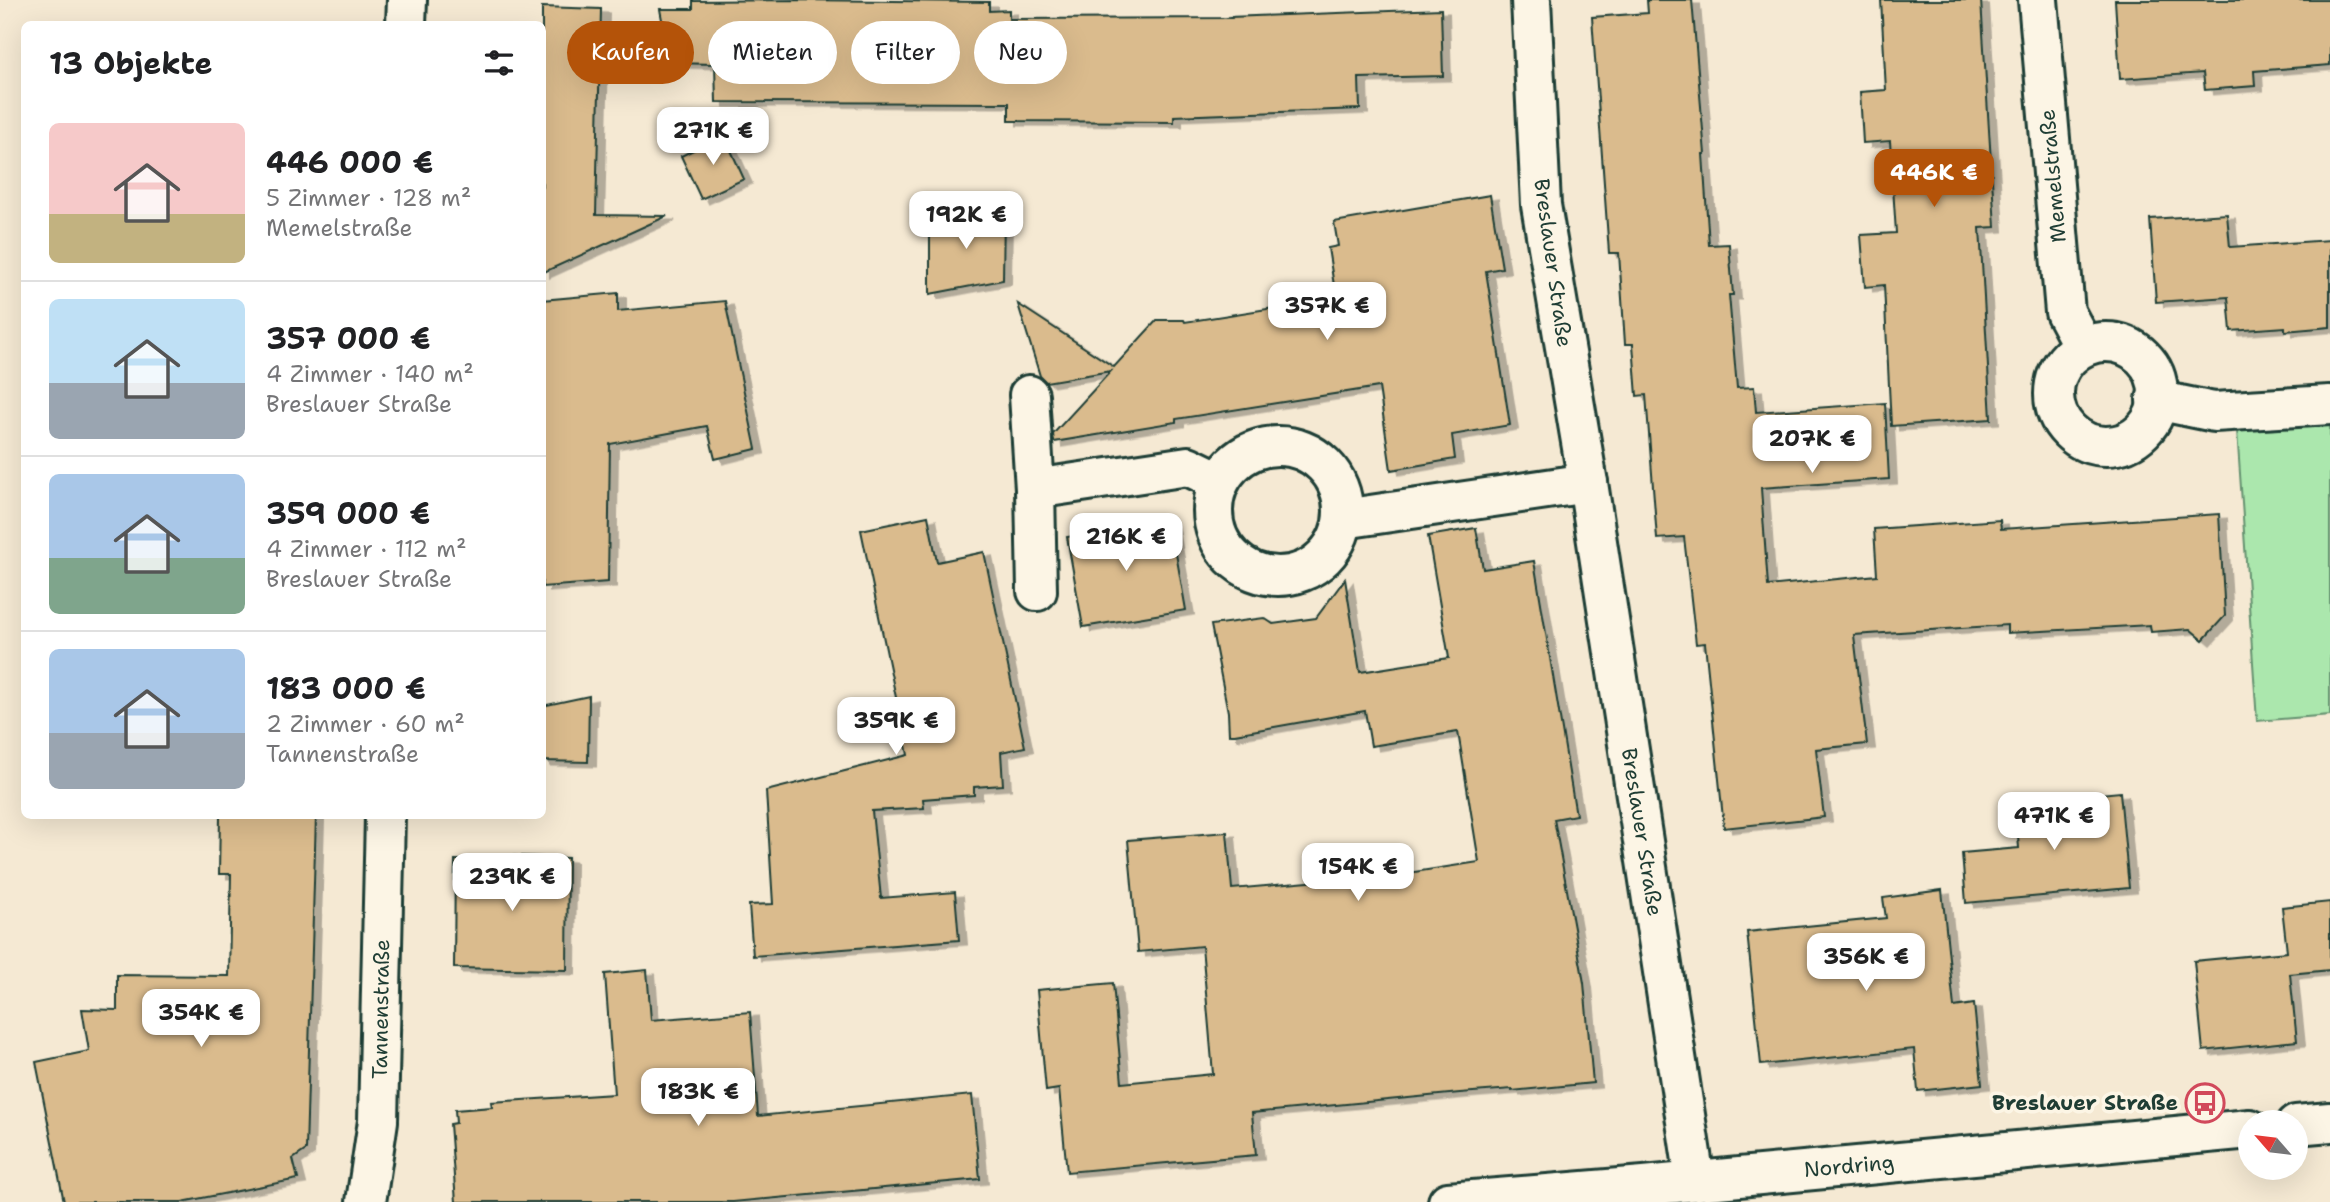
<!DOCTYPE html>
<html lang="de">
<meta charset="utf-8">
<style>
body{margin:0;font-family:"Shantell Sans",sans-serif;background:#f2f2f2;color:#202124;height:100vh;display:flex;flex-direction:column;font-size:26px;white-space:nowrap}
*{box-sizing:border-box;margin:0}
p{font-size:23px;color:#757577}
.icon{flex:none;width:38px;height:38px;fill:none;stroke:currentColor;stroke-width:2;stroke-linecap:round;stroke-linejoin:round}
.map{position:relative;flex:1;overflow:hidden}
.sheet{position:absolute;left:21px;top:21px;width:525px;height:798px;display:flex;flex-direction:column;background:#fff;border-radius:10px;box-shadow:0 7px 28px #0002}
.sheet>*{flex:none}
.hud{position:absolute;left:567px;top:21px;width:665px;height:63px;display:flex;gap:14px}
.needle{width:46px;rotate:298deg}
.controls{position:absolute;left:2238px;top:1110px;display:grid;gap:14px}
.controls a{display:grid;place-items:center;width:70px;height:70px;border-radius:50%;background:#fff;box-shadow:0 7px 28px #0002;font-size:35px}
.price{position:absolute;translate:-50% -60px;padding:0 16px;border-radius:14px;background:#fff;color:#222;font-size:23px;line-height:46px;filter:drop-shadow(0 2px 4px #0008)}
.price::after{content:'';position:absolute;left:50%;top:42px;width:21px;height:16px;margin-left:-10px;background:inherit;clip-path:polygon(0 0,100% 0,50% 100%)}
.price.active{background:#b45309;color:#fff}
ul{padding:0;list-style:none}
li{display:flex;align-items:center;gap:21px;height:175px;padding:0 28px}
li+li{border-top:2px solid #e0e0e0}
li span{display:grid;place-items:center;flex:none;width:196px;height:140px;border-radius:10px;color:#555}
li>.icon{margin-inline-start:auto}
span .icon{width:84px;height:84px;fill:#fffc;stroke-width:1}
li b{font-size:30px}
h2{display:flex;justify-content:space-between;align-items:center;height:84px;padding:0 28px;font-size:30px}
.tag{padding:0 24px;border-radius:32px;background:#fff;box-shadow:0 7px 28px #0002;font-size:24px;line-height:63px}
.tag.active{background:#b45309;color:#fff}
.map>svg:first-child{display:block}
.green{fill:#abe7ad;stroke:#659270;stroke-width:2}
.building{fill:#dabb8d;stroke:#1f3d34;stroke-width:2;filter:url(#shadow)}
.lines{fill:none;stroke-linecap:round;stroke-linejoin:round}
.minor-casing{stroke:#1f3d34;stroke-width:44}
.tertiary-casing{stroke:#1f3d34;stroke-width:44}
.minor{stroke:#fcf5e5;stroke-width:38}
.tertiary{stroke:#fcf5e5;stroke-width:38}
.labels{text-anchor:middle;stroke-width:7;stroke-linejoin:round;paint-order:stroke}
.street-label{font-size:21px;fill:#1f3d34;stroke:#fcf5e5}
.poi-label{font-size:21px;font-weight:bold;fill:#1f3d34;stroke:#fcf5e5;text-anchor:end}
</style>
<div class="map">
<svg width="2330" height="1202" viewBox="0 0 2330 1202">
<defs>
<filter id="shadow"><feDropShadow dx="8" dy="4.5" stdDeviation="0" flood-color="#0004"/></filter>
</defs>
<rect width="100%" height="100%" fill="#f5e9d3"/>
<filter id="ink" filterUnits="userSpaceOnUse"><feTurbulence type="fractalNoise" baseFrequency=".0143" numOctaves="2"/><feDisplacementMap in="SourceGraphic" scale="14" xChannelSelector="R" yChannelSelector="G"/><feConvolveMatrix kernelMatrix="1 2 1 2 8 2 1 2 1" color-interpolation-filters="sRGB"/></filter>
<g filter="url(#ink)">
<path class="green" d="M 2330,424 L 2330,715 L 2257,721 L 2237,430 Z"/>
<g class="building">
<path d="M 794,0 L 989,2 L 989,11 L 1009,10 L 1009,19 L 1231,18 L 1230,17 L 1441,9 L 1443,76 L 1359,78 L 1360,109 L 1174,116 L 1174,122 L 1009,121 L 1009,103 L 716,102 L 715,64 L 670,63 L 660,9 L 693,9 L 693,1 Z"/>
<path d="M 1647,0 L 1692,0 L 1705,154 L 1703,154 L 1709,245 L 1729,244 L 1733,295 L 1729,295 L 1737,388 L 1754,387 L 1756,412 L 1885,403 L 1889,479 L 1761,488 L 1768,586 L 1877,575 L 1874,529 L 2000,520 L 2001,529 L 2219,514 L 2225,616 L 2203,640 L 2190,629 L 2151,632 L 2150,625 L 2007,633 L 2007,625 L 1854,635 L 1867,744 L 1816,749 L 1824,817 L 1724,828 L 1705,643 L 1696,644 L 1684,537 L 1657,539 L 1646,395 L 1637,396 L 1633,344 L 1625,344 L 1619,253 L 1609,253 L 1592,17 L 1648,13 Z"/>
<path d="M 1881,0 L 1981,0 L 1995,227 L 1980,228 L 1991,419 L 1891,426 L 1884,285 L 1865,287 L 1861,235 L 1896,233 L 1890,141 L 1863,143 L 1860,92 L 1886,90 Z"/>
<path d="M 2115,0 L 2330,0 L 2330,65 L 2254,71 L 2255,86 L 2205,90 L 2203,73 L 2120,79 Z"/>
<path d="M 542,7 L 601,9 L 596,215 L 667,216 L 542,273 Z"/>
<path d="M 724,135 L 744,179 L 701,199 L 681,156 Z"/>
<path d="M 1490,195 L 1502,268 L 1486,271 L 1510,425 L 1452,435 L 1455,459 L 1391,470 L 1379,387 L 1176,419 L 1176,422 L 1054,442 L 1053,434 L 1111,371 L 1046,382 L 1040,376 L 1018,304 L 1114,367 L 1157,320 L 1184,320 L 1185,322 L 1336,298 L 1328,248 L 1338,246 L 1334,222 Z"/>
<path d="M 1004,214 L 1003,280 L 930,294 L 930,215 Z"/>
<path d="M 2227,214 L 2230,247 L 2330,240 L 2330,327 L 2285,331 L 2285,327 L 2231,331 L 2228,297 L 2156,302 L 2150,219 Z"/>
<path d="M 618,293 L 618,311 L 725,301 L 756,449 L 715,459 L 707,426 L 610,444 L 608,582 L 542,587 L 542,300 Z"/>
<path d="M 928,516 L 937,562 L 984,552 L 1025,747 L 1001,752 L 1003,785 L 974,787 L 974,795 L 923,799 L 924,808 L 872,811 L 881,898 L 955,892 L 959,940 L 753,956 L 749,905 L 773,904 L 766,791 L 908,755 L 861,530 Z"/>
<path d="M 1170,520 L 1186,610 L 1083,627 L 1067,537 Z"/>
<path d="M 1476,528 L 1483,569 L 1534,561 L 1576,815 L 1554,819 L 1584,983 L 1593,1083 L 1512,1091 L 1512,1089 L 1460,1093 L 1252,1113 L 1256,1155 L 1067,1172 L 1059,1089 L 1046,1091 L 1037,990 L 1113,983 L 1122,1083 L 1213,1074 L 1202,946 L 1138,952 L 1128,840 L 1227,832 L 1232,889 L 1408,873 L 1479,862 L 1458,732 L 1371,746 L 1365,711 L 1229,735 L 1228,712 L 1211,625 L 1264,618 L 1273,624 L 1316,618 L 1345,579 L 1360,672 L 1449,658 L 1428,536 Z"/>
<path d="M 589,696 L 588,762 L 542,761 L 542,706 Z"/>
<path d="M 2120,792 L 2129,888 L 1966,903 L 1962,853 L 2019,848 L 2015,802 Z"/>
<path d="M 220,816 L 316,816 L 306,1150 L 293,1159 L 298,1179 L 182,1202 L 64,1202 L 36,1062 L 89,1051 L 82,1009 L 117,1010 L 117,975 L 229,976 L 231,874 L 219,874 Z"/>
<path d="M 493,855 L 568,858 L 567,970 L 454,968 L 455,860 L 494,861 Z"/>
<path d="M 1942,890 L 1954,1007 L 1974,1004 L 1982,1084 L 1918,1091 L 1914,1049 L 1761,1065 L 1747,932 L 1886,918 L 1883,898 Z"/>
<path d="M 2330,902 L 2330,970 L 2290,974 L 2297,1041 L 2203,1051 L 2194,961 L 2287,952 L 2282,907 Z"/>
<path d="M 647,970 L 651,1020 L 750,1012 L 758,1116 L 972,1095 L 980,1179 L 733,1202 L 456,1202 L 450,1124 L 456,1123 L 455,1110 L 492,1107 L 491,1102 L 614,1094 L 605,974 Z"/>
</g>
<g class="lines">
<g class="minor-casing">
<g id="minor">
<path d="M 1531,0 L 1541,205 L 1588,483 L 1695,1180"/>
<path d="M 2038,0 L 2065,312 L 2083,346"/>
<path d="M 406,24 L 407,0"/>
<circle cx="2106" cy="394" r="52"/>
<path d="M 1029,395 L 1035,489 L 1037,591"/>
<path d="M 2156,400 L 2214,412 L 2330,405"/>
<circle cx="1278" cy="511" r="65"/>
<path d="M 1035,489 L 1188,466 L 1219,481"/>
<path d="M 1343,519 L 1588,483"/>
<path d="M 366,1202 L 378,1121 L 385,816"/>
</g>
</g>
<g class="tertiary-casing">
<g id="tertiary">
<path d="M 2296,1125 L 2330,1122"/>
<path d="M 1448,1202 L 1644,1186 L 2250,1129"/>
</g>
</g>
<use href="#minor" class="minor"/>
<use href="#tertiary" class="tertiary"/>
</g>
</g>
<defs>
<g id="bus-ring" transform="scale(2.0125)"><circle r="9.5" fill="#fcf5e5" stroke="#d1495b" stroke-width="1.5"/><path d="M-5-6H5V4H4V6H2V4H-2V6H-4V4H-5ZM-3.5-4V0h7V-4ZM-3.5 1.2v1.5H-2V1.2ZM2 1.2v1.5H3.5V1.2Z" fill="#d1495b"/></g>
</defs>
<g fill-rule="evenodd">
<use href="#bus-ring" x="2205" y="1103"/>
</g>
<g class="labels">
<g class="street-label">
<text transform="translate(2053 176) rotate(-95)" y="7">Memelstraße</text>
<text transform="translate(1553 263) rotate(82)" y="7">Breslauer Straße</text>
<text transform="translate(1642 832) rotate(81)" y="7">Breslauer Straße</text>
<text transform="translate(381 1009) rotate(-89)" y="7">Tannenstraße</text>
<text transform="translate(1849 1166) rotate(-5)" y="7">Nordring</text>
</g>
<g class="poi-label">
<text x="2178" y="1110">Breslauer Straße</text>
</g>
</g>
</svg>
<div class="controls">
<a><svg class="needle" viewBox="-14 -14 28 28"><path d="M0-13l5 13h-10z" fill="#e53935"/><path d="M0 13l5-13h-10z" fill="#757577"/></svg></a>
</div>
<b class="price" style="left:713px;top:167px">271K €</b>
<b class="price active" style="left:1934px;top:209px">446K €</b>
<b class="price" style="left:966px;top:251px">192K €</b>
<b class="price" style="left:1327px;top:342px">357K €</b>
<b class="price" style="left:1812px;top:475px">207K €</b>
<b class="price" style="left:1126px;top:573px">216K €</b>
<b class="price" style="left:896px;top:757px">359K €</b>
<b class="price" style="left:2054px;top:852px">471K €</b>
<b class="price" style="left:1358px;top:903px">154K €</b>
<b class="price" style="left:512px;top:913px">239K €</b>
<b class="price" style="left:1866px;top:993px">356K €</b>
<b class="price" style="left:201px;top:1049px">354K €</b>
<b class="price" style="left:698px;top:1128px">183K €</b>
<div class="hud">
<a class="tag active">Kaufen</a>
<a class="tag">Mieten</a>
<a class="tag">Filter</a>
<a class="tag">Neu</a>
</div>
<section class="sheet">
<h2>13 Objekte<svg class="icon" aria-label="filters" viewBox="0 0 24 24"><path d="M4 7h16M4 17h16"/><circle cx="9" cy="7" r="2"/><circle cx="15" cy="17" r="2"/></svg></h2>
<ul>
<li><span style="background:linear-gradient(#f6c9c9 65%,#c2b280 0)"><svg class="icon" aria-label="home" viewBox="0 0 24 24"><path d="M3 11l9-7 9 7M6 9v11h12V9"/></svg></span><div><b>446 000 €</b><p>5 Zimmer · 128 m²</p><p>Memelstraße</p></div></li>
<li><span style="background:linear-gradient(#bfe0f5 60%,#9aa5b1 0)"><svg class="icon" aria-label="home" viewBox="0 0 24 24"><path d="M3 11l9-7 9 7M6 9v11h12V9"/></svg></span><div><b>357 000 €</b><p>4 Zimmer · 140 m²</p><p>Breslauer Straße</p></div></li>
<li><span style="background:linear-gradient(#a9c7e8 60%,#7fa58c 0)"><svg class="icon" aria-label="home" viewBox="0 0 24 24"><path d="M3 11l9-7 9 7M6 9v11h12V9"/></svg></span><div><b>359 000 €</b><p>4 Zimmer · 112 m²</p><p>Breslauer Straße</p></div></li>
<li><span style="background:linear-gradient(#a9c7e8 60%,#9aa5b1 0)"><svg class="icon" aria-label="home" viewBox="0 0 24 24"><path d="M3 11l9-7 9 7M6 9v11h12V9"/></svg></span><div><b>183 000 €</b><p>2 Zimmer · 60 m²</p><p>Tannenstraße</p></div></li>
</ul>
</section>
</div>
